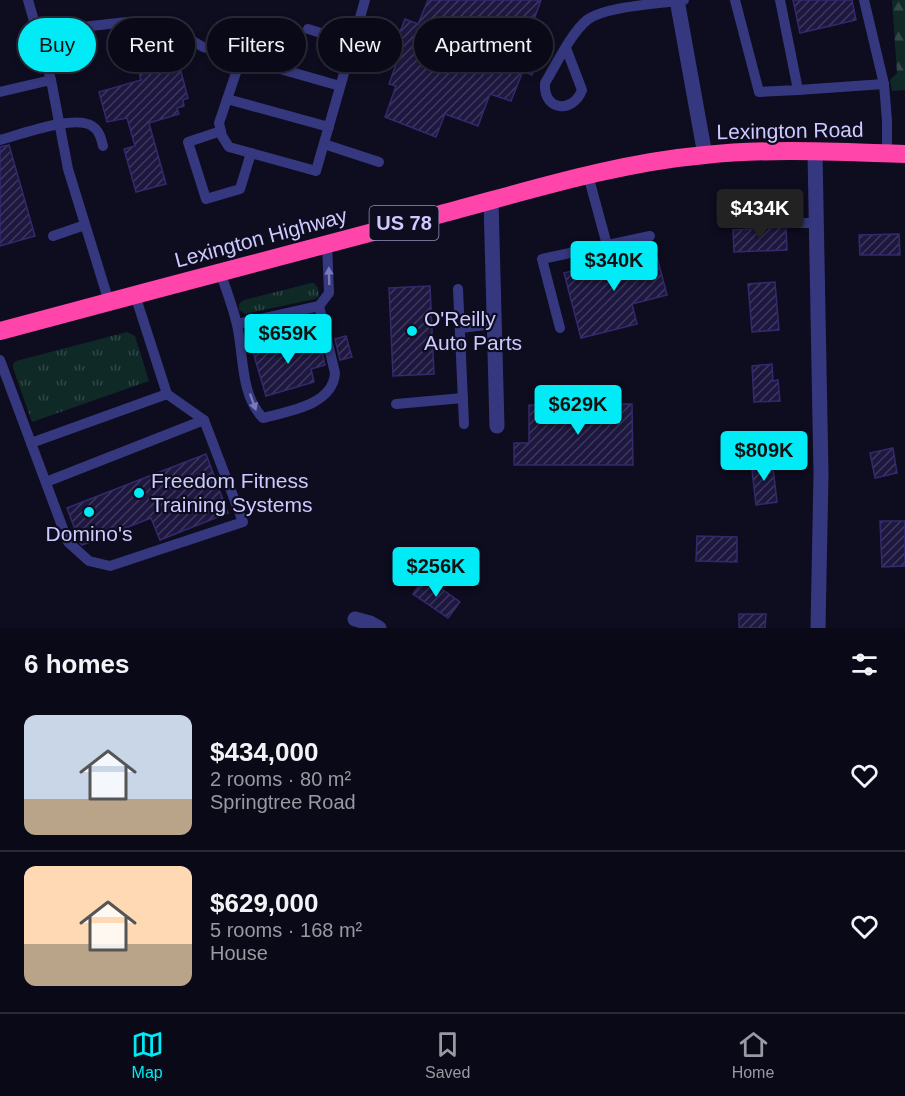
<!DOCTYPE html>
<meta charset="utf-8">
<style>
body{margin:0;font-family:Arial,sans-serif;background:#131220;color:#f1f3f6;height:100vh;display:flex;flex-direction:column;font-size:22px;white-space:nowrap}
*{box-sizing:border-box;margin:0}
p{font-size:20px;color:#999aa1}
.icon{flex:none;width:33px;height:33px;fill:none;stroke:currentColor;stroke-width:2;stroke-linecap:round;stroke-linejoin:round}
.map{position:relative;height:628px;overflow:hidden}
.sheet{display:flex;flex-direction:column;background:#0a0917;flex:1}
.sheet>*{flex:none}
.banner{position:absolute;left:18px;top:18px;width:600px;height:54px;display:flex;gap:12px}
.price{position:absolute;translate:-50% -51px;padding:0 14px;border-radius:6px;background:#00ebf5;color:#111;font-size:20px;line-height:39px;filter:drop-shadow(0 2px 3px #0008)}
.price::after{content:'';position:absolute;left:50%;top:36px;width:18px;height:14px;margin-left:-9px;background:inherit;clip-path:polygon(0 0,100% 0,50% 100%)}
.price.selected{background:#222;color:#fff}
ul{padding:0;list-style:none}
li{display:flex;align-items:center;gap:18px;height:150px;padding:0 24px}
li+li{border-top:2px solid #2a2a36}
li span{display:grid;place-items:center;flex:none;width:168px;height:120px;border-radius:12px;color:#555}
li>.icon{margin-inline-start:auto}
span .icon{width:72px;height:72px;fill:#fffc;stroke-width:1}
li b{font-size:26px}
h2{display:flex;justify-content:space-between;align-items:center;height:72px;padding:0 24px;font-size:26px}
.chip{padding:0 21px;border-radius:27px;background:#0a0917;box-shadow:0 3px 9px #0003,0 0 0 2px #2a2a36;font-size:21px;line-height:54px}
.chip.selected{background:#00ebf5;color:#111}
.menu{display:flex;justify-content:space-around;align-items:center;height:84px;border-top:2px solid #2a2a36;background:#0a0917;font-size:16px;color:#999aa1}
.menu a{display:grid;justify-items:center;gap:3px}
.menu .selected{color:#00ebf5}
.map>svg:first-child{display:block}
.grass{fill:url(#grass-tufts)}
.forest{fill:url(#forest-firs)}
.building{fill:url(#building-hatch);stroke:#332a6d;stroke-width:1.5}
.lines{fill:none;stroke-linecap:round;stroke-linejoin:round}
.lane{stroke:#36387f;stroke-width:10}
.street{stroke:#36387f;stroke-width:15}
.highway{stroke:#ff45a9;stroke-width:18}
.oneway{fill:#7a7ab9}
.poi-dot{fill:#00ebf5;stroke:#0e0c1f;stroke-width:2}
.labels{text-anchor:middle;stroke-width:4.5;stroke-linejoin:round;paint-order:stroke}
.shield{fill:#0e0c1f;stroke:#9491bc;stroke-width:1.5}
.shield-label{font-size:20px;font-weight:bold;fill:#cdcaff}
.street-label{font-size:21px;fill:#cdcaff;stroke:#0e0c1f}
.poi-label{font-size:21px;fill:#cdcaff;stroke:#0e0c1f;text-anchor:start}
</style>
<div class="map">
<svg width="905" height="628" viewBox="0 0 905 628">
<defs>
<pattern id="grass-tufts" width="24" height="20" patternUnits="userSpaceOnUse" patternTransform="scale(1.5)"><rect width="24" height="20" fill="#0f2927"/><path d="M3 7l-1-3M5 7V3M7 7l1-3M15 17l-1-3M17 17v-4M19 17l1-3" fill="none" stroke="#314747"/></pattern>
<pattern id="forest-firs" width="22" height="20" patternUnits="userSpaceOnUse" patternTransform="scale(1.5)"><rect width="22" height="20" fill="#0f2927"/><path d="M5 1l3.5 6h-7zM16 11l3.5 6h-7z" fill="#314747"/></pattern>
<pattern id="building-hatch" width="6" height="6" patternUnits="userSpaceOnUse" patternTransform="scale(1.5)"><rect width="6" height="6" fill="#1e1840"/><path d="M-1 1l2-2M0 6l6-6M5 7l2-2" fill="none" stroke="#3e385d"/></pattern>
</defs>
<rect width="100%" height="100%" fill="#0e0c1f"/>
<g class="grass">
<path d="M 311,283 L 314,283 L 318,288 L 319,296 L 315,299 L 245,314 L 239,310 L 239,304 L 244,300 Z"/>
<path d="M 127,332 L 135,336 L 149,381 L 32,422 L 13,368 L 13,364 L 16,361 Z"/>
</g>
<path class="forest" d="M 892,0 L 905,0 L 905,90 L 892,91 L 890,80 L 897,73 Z"/>
<g class="building">
<path d="M 428,0 L 541,0 L 522,53 L 538,59 L 532,75 L 523,71 L 511,101 L 490,94 L 478,126 L 445,114 L 436,137 L 385,117 L 396,86 L 389,84 L 402,47 L 395,45 L 405,19 L 418,24 Z"/>
<path d="M 793,0 L 852,0 L 856,20 L 800,33 Z"/>
<path d="M 172,63 L 173,70 L 180,68 L 188,98 L 183,100 L 184,106 L 177,108 L 179,114 L 149,123 L 166,184 L 136,192 L 124,149 L 135,146 L 127,118 L 107,122 L 99,92 L 141,80 L 139,73 Z"/>
<path d="M 9,145 L 35,236 L 0,246 L 0,147 Z"/>
<path d="M 786,227 L 787,250 L 734,252 L 733,230 Z"/>
<path d="M 899,234 L 900,255 L 860,255 L 859,235 Z"/>
<path d="M 655,249 L 667,295 L 632,304 L 637,324 L 581,338 L 564,273 Z"/>
<path d="M 775,282 L 779,330 L 752,332 L 748,284 Z"/>
<path d="M 430,286 L 434,374 L 393,376 L 389,288 Z"/>
<path d="M 307,336 L 310,346 L 320,343 L 325,365 L 311,369 L 314,382 L 266,396 L 253,352 Z"/>
<path d="M 346,336 L 352,357 L 340,360 L 335,339 Z"/>
<path d="M 772,364 L 773,381 L 778,380 L 780,401 L 754,402 L 752,366 Z"/>
<path d="M 632,404 L 633,465 L 514,465 L 514,443 L 529,443 L 529,405 Z"/>
<path d="M 893,448 L 897,473 L 875,478 L 870,453 Z"/>
<path d="M 206,454 L 228,513 L 160,540 L 151,518 L 82,545 L 80,543 L 67,508 Z"/>
<path d="M 772,459 L 777,502 L 756,505 L 751,462 Z"/>
<path d="M 880,521 L 905,521 L 905,566 L 882,567 Z"/>
<path d="M 697,536 L 737,537 L 737,562 L 696,561 Z"/>
<path d="M 425,577 L 460,602 L 448,618 L 413,594 Z"/>
<path d="M 739,614 L 766,614 L 765,628 L 739,628 Z"/>
</g>
<g class="lines">
<g class="lane">
<path d="M 28,0 L 51,80 L 68,169 L 109,302"/>
<path d="M 735,0 L 759,92 L 798,90 L 780,0"/>
<path d="M 864,0 L 884,84 L 887,121 L 887,153"/>
<path d="M 308,29 L 354,43"/>
<path d="M 37,32 L 127,22 L 152,23 L 177,32 L 203,47 L 340,86"/>
<path d="M 566,48 L 582,90 C 573,114 543,111 545,83 C 556,65 571,33 587,20 C 605,6 660,4 684,0"/>
<path d="M 241,58 L 219,123 L 222,136 L 229,147 L 316,171 L 365,0"/>
<path d="M 798,90 L 884,84"/>
<path d="M 0,92 L 51,80"/>
<path d="M 227,99 L 329,127"/>
<path d="M 221,131 L 188,142 L 206,199 L 240,189 L 251,153"/>
<path d="M 0,140 C 19,135 75,114 92,126 C 99,130 101,138 103,146"/>
<path d="M 324,144 L 379,162"/>
<path d="M 588,175 L 607,245"/>
<path d="M 744,215 L 778,215 L 795,223 L 817,223"/>
<path d="M 53,236 L 85,225"/>
<path d="M 220,272 C 226,289 233,307 237,325 C 244,355 240,395 263,418 C 289,411 333,405 335,373 L 319,306"/>
<path d="M 458,289 L 464,424"/>
<path d="M 237,324 L 319,306 L 329,293 L 327,243"/>
<path d="M 460,328 L 495,324"/>
<path d="M 560,328 L 542,259 L 650,236"/>
<path d="M 0,360 L 68,542 L 89,561 L 110,566 L 243,522 L 204,420 L 167,394 L 135,295"/>
<path d="M 396,404 L 463,398"/>
<path d="M 31,443 L 167,394"/>
<path d="M 46,482 L 204,420"/>
</g>
<g class="street">
<path d="M 677,0 L 705,155"/>
<path d="M 815,152 L 821,474 L 818,628"/>
<path d="M 491,201 L 497,426"/>
<path d="M 355,619 L 370,623 L 379,628"/>
</g>
<path class="highway" d="M 0,331 C 147,292 294,252 441,214 C 528,191 615,163 705,155 C 771,148 838,152 905,154"/>
</g>
<defs><path id="oneway-solid" d="M-6-.8H1V-3.2L6.5 0L1 3.2V.8H-6Z" transform="scale(1.5)"/></defs>
<g class="oneway">
<use href="#oneway-solid" transform="translate(329 276) rotate(-92)"/>
<use href="#oneway-solid" transform="translate(253 402) rotate(70)"/>
</g>
<g class="poi-dot">
<circle cx="412" cy="331" r="6"/>
<circle cx="139" cy="493" r="6"/>
<circle cx="89" cy="512" r="6"/>
</g>
<g class="labels">
<rect class="shield" x="369.5" y="206" width="69" height="34" rx="4.5"/>
<g class="shield-label">
<text x="404" y="230">US 78</text>
</g>
<g class="street-label">
<text transform="translate(790 131) rotate(-1)" y="7">Lexington Road</text>
<text transform="translate(261 238) rotate(-15)" y="7">Lexington Highway</text>
</g>
<g class="poi-label">
<text x="424" y="326">O'Reilly<tspan x="424" dy="24">Auto Parts</tspan></text>
<text x="151" y="488">Freedom Fitness<tspan x="151" dy="24">Training Systems</tspan></text>
<text x="89" y="541" text-anchor="middle">Domino's</text>
</g>
</g>
</svg>
<b class="price selected" style="left:760px;top:240px">$434K</b>
<b class="price" style="left:614px;top:292px">$340K</b>
<b class="price" style="left:288px;top:365px">$659K</b>
<b class="price" style="left:578px;top:436px">$629K</b>
<b class="price" style="left:764px;top:482px">$809K</b>
<b class="price" style="left:436px;top:598px">$256K</b>
<div class="banner">
<a class="chip selected">Buy</a>
<a class="chip">Rent</a>
<a class="chip">Filters</a>
<a class="chip">New</a>
<a class="chip">Apartment</a>
</div>
</div>
<section class="sheet">
<h2>6 homes<svg class="icon" aria-label="filters" viewBox="0 0 24 24"><path d="M4 7h16M4 17h16"/><circle cx="9" cy="7" r="2"/><circle cx="15" cy="17" r="2"/></svg></h2>
<ul>
<li><span style="background:linear-gradient(#c9d6e8 70%,#b9a48a 0)"><svg class="icon" aria-label="home" viewBox="0 0 24 24"><path d="M3 11l9-7 9 7M6 9v11h12V9"/></svg></span><div><b>$434,000</b><p>2 rooms · 80 m²</p><p>Springtree Road</p></div><svg class="icon" aria-label="heart" viewBox="0 0 24 24"><path d="M12 20l-8-8c-3-5 5-10 8-4 3-6 11-1 8 4z"/></svg></li>
<li><span style="background:linear-gradient(#ffd9b3 65%,#b9a48a 0)"><svg class="icon" aria-label="home" viewBox="0 0 24 24"><path d="M3 11l9-7 9 7M6 9v11h12V9"/></svg></span><div><b>$629,000</b><p>5 rooms · 168 m²</p><p>House</p></div><svg class="icon" aria-label="heart" viewBox="0 0 24 24"><path d="M12 20l-8-8c-3-5 5-10 8-4 3-6 11-1 8 4z"/></svg></li>
</ul>
</section>
<nav class="menu">
<a class="selected"><svg class="icon" aria-label="map" viewBox="0 0 24 24"><path d="M3 6l6-2 6 2 6-2v14l-6 2-6-2-6 2zM9 4v14M15 6v14"/></svg>Map</a>
<a><svg class="icon" aria-label="saved" viewBox="0 0 24 24"><path d="M7 4h10v16l-5-4-5 4z"/></svg>Saved</a>
<a><svg class="icon" aria-label="home" viewBox="0 0 24 24"><path d="M3 11l9-7 9 7M6 9v11h12V9"/></svg>Home</a>
</nav>
